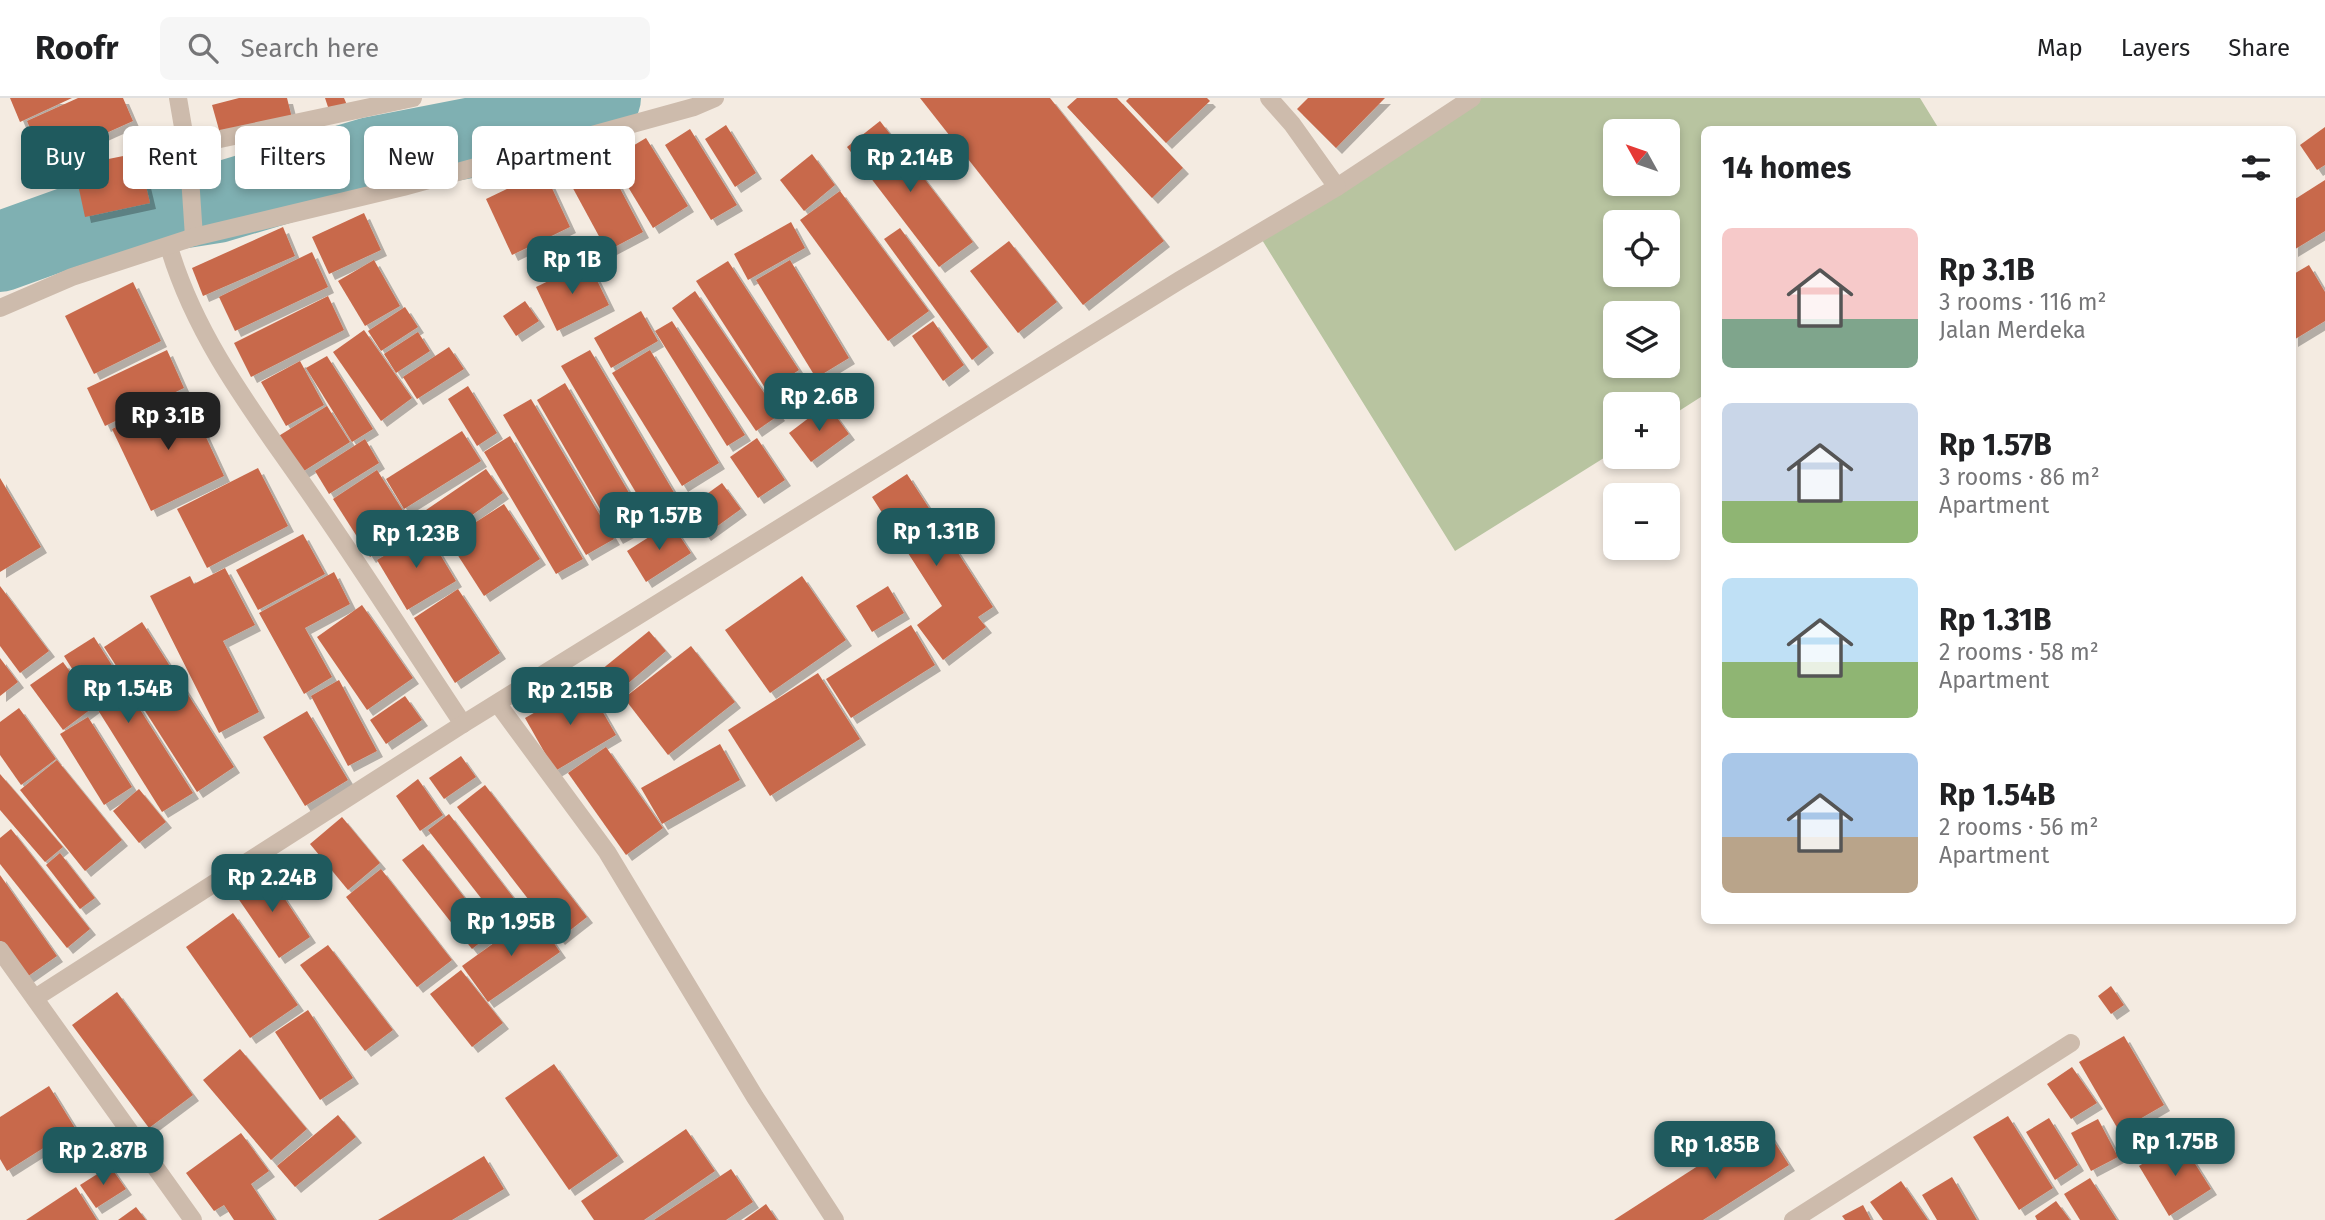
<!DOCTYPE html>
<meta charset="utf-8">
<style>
body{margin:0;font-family:"Fira Sans",sans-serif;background:#f6f6f6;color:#202124;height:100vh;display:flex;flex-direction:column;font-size:26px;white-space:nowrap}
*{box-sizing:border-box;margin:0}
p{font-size:23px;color:#757577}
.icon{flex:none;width:38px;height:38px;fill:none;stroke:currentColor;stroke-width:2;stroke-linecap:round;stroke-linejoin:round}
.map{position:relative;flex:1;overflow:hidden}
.side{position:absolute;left:1701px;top:28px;width:595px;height:798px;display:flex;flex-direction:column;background:#fff;border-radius:10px;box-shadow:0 4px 10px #0003}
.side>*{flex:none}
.guide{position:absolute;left:21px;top:28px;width:665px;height:63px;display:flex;gap:14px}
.needle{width:46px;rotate:310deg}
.fabs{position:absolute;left:1603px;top:21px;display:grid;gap:14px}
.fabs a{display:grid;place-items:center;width:77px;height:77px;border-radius:10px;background:#fff;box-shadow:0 4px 10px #0003;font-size:35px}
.price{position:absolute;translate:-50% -60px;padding:0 16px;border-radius:14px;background:#1f5a5e;color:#fff;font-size:23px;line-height:46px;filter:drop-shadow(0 2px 4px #0008)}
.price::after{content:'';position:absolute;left:50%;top:42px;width:21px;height:16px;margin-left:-10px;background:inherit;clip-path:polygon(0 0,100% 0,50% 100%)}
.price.on{background:#222;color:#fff}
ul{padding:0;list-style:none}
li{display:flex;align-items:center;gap:21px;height:175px;padding:0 21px}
li span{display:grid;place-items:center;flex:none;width:196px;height:140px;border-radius:10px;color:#555}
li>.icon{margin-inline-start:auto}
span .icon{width:84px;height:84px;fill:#fffc;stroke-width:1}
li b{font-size:30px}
h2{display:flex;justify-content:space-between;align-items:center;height:84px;padding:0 21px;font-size:30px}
.pill{padding:0 24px;border-radius:10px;background:#fff;box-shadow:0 4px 10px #0003;font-size:24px;line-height:63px}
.pill.on{background:#1f5a5e;color:#fff}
header{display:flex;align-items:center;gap:42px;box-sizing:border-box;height:98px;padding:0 35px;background:#fff;border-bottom:2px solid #e0e0e0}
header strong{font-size:33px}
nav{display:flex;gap:38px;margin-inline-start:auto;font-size:24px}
.search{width:490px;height:63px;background:#f6f6f6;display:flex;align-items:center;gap:18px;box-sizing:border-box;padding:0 24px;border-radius:10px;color:#757577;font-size:26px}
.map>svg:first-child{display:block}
.pitch{fill:#b8c4a0;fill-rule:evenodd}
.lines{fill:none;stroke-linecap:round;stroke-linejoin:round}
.river{stroke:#7fb0b2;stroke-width:80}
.building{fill:#c8694b;filter:url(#shadow)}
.minor{stroke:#cdbbac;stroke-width:18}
</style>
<header>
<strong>Roofr</strong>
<div class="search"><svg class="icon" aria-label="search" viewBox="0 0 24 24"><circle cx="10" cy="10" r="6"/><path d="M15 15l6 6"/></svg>Search here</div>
<nav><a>Map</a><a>Layers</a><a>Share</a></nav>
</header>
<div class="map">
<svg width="2325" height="1122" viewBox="0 0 2325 1122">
<defs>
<filter id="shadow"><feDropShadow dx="6" dy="6" stdDeviation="0" flood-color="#0004"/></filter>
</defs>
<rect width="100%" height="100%" fill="#f4ebe1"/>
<path class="pitch" d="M 1479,0 L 1920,0 L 1939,31 L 1704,32 L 1704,297 L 1668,320 L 1668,306 L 1615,306 L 1615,353 L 1455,453 L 1259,137 ZM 1615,33 L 1668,33 L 1668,86 L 1615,86 ZM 1615,124 L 1668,124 L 1668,177 L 1615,177 ZM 1615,215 L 1668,215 L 1668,268 L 1615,268 Z"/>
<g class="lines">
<path class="river" d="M 0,154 L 72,128 L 217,105 L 371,59 L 479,38 L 574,12 L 601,0"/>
</g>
<g class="building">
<path d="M 10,0 L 72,0 L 20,24 Z"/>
<path d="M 78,0 L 123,0 L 133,23 L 44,63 L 27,23 Z"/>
<path d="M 239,0 L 287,0 L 292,20 L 221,39 L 212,7 Z"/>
<path d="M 325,0 L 344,0 L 347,7 L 329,12 Z"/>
<path d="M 920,0 L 1050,0 L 1164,143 L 1083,207 Z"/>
<path d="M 1077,0 L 1117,0 L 1183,70 L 1152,100 L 1067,9 Z"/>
<path d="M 1129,0 L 1207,0 L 1210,3 L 1166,45 L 1126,3 Z"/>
<path d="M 1308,0 L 1385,0 L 1336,50 L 1297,11 Z"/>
<path d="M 880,23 L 973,144 L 939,169 L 847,49 Z"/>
<path d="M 726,27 L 756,75 L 735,89 L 705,41 Z"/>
<path d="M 2325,29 L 2325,67 L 2317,72 L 2300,47 Z"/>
<path d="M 690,31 L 737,107 L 711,122 L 665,47 Z"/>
<path d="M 646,40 L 688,108 L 653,130 L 611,61 Z"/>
<path d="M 138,55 L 150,105 L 85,119 L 74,68 Z"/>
<path d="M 812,56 L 835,87 L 804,113 L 780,82 Z"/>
<path d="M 606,64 L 643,134 L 607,153 L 569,83 Z"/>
<path d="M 544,73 L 570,129 L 512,157 L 486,101 Z"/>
<path d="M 2325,82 L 2325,133 L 2292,153 L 2292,103 Z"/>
<path d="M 840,93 L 929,213 L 888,243 L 800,122 Z"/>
<path d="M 364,115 L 381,152 L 329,176 L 312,139 Z"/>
<path d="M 791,124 L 805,150 L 748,182 L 734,156 Z"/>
<path d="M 283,129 L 295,158 L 203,198 L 192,170 Z"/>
<path d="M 900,130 L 988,249 L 972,262 L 884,141 Z"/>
<path d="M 1009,143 L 1057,204 L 1018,235 L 970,173 Z"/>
<path d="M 312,154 L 328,189 L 235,233 L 219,199 Z"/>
<path d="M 374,162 L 400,208 L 365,228 L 338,183 Z"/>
<path d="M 790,162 L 849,260 L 816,280 L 756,182 Z"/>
<path d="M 728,163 L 799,272 L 767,293 L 696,183 Z"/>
<path d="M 588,164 L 609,207 L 557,233 L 536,189 Z"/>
<path d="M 2309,167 L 2325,194 L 2325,223 L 2292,243 L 2292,177 Z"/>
<path d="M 133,184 L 161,243 L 94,276 L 65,218 Z"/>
<path d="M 695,193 L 779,317 L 756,333 L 672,210 Z"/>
<path d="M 328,198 L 344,232 L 251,279 L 234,245 Z"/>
<path d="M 525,203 L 539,223 L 516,238 L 503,218 Z"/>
<path d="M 405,209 L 418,229 L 381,253 L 368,233 Z"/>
<path d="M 641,213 L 658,243 L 611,270 L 594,240 Z"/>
<path d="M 672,223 L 745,337 L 727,348 L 655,233 Z"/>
<path d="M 933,223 L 964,267 L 943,283 L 912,238 Z"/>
<path d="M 364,232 L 412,300 L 381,323 L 333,254 Z"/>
<path d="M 418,234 L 430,253 L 396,275 L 384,256 Z"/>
<path d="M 449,249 L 464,271 L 417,301 L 403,279 Z"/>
<path d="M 167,252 L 184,290 L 105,328 L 87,290 Z"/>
<path d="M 590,252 L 679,403 L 651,420 L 561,268 Z"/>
<path d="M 650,252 L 719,365 L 682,388 L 612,275 Z"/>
<path d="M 327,258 L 373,331 L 352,344 L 306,270 Z"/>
<path d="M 300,263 L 324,307 L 286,328 L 261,284 Z"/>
<path d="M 565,285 L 646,424 L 617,440 L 537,302 Z"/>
<path d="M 468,288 L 497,335 L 477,348 L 448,301 Z"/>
<path d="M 186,296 L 224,378 L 151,413 L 112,331 Z"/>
<path d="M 531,301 L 614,441 L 586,457 L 503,317 Z"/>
<path d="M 827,306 L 849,336 L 811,364 L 789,335 Z"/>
<path d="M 327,308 L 350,344 L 299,376 L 277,339 Z"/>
<path d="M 462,333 L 481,363 L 404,411 L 386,381 Z"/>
<path d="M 510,338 L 583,461 L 556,476 L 484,354 Z"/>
<path d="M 757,340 L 785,382 L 758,400 L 730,359 Z"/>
<path d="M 365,341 L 379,365 L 329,396 L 315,373 Z"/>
<path d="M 258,370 L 288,428 L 207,470 L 177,411 Z"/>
<path d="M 486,371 L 503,395 L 444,437 L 426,412 Z"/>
<path d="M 377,372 L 414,430 L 370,459 L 333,401 Z"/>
<path d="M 907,376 L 993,509 L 978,519 L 986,529 L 943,562 L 917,527 L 942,508 L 872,399 Z"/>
<path d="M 0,380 L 41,449 L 0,474 Z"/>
<path d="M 722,385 L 741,411 L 705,437 L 686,411 Z"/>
<path d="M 504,406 L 540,461 L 484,498 L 448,442 Z"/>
<path d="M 671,425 L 691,455 L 646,484 L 627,453 Z"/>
<path d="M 426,433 L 456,483 L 407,512 L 377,462 Z"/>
<path d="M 303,436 L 325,476 L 258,512 L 236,472 Z"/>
<path d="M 225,470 L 255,527 L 223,543 L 259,614 L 219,635 L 150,498 L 190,478 L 194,486 Z"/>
<path d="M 334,474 L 350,506 L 305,530 L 332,579 L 304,596 L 259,515 Z"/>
<path d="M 802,478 L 846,542 L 770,595 L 725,532 Z"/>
<path d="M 0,488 L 49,553 L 20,575 L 0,548 Z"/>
<path d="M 888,488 L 904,515 L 872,534 L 856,508 Z"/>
<path d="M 458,491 L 500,555 L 455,585 L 414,520 Z"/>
<path d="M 362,507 L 413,580 L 367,612 L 317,539 Z"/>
<path d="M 142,524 L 234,669 L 197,694 L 104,549 Z"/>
<path d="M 911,527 L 935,567 L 851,620 L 826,581 Z"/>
<path d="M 649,533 L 666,553 L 619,593 L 601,572 Z"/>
<path d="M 94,539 L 193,695 L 162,714 L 64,558 Z"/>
<path d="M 691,548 L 735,604 L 668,657 L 624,600 Z"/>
<path d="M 0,560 L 18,584 L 0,598 Z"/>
<path d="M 63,564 L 95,608 L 63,632 L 30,587 Z"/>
<path d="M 818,575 L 860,641 L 770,698 L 728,632 Z"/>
<path d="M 339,582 L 377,653 L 348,668 L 311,598 Z"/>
<path d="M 586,585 L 616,637 L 555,673 L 525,620 Z"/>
<path d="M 405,598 L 422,622 L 386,646 L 370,622 Z"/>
<path d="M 19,610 L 56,661 L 21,687 L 0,657 L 0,624 Z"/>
<path d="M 307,613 L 348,682 L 305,708 L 263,639 Z"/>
<path d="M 88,619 L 132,689 L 104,707 L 60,636 Z"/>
<path d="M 720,646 L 740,682 L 662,726 L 641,690 Z"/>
<path d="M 606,649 L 663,730 L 626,757 L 568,675 Z"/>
<path d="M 461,658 L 476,679 L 444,701 L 429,680 Z"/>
<path d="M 57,662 L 122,742 L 85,773 L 20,692 Z"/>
<path d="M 0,676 L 63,749 L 45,764 L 0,712 Z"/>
<path d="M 418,681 L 443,717 L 420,733 L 396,698 Z"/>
<path d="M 485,687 L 587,819 L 559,841 L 457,709 Z"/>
<path d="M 139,691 L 166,724 L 139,745 L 113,713 Z"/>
<path d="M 449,716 L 526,816 L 505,831 L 428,732 Z"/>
<path d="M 342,719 L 380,765 L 348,792 L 310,746 Z"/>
<path d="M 11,731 L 90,831 L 67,850 L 0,766 L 0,740 Z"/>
<path d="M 423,746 L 492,835 L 472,851 L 402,762 Z"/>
<path d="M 60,755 L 95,800 L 80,811 L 46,767 Z"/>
<path d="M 265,771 L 310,839 L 279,860 L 233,793 Z"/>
<path d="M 381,771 L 452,862 L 417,889 L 346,799 Z"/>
<path d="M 0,777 L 57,858 L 24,881 L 0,846 Z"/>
<path d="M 233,815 L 298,907 L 250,940 L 186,849 Z"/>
<path d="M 534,816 L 560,854 L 488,904 L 462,868 Z"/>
<path d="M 328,847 L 393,932 L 365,953 L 300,867 Z"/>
<path d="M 461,872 L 503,925 L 472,949 L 430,896 Z"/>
<path d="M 2111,888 L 2124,907 L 2111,916 L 2098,898 Z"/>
<path d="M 117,894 L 193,997 L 149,1030 L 72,927 Z"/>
<path d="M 308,912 L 353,980 L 320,1002 L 275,934 Z"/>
<path d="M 2124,938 L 2164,1007 L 2119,1033 L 2079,964 Z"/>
<path d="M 240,951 L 307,1031 L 271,1062 L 203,982 Z"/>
<path d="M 554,966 L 618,1058 L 569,1092 L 505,1000 Z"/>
<path d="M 2072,969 L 2097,1005 L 2071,1021 L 2047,986 Z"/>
<path d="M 49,988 L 75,1030 L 7,1073 L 0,1061 L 0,1019 Z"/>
<path d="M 338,1017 L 356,1039 L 295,1089 L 277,1068 Z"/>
<path d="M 2008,1018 L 2053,1090 L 2019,1112 L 1973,1039 Z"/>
<path d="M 2049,1020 L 2078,1067 L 2055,1082 L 2026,1034 Z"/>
<path d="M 2098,1021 L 2118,1059 L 2091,1073 L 2071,1035 Z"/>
<path d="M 1763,1026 L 1789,1067 L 1703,1122 L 1614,1122 Z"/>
<path d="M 686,1031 L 715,1073 L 644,1122 L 594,1122 L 581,1103 Z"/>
<path d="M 241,1035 L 269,1073 L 251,1086 L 275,1122 L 234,1122 L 224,1107 L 214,1113 L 186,1075 Z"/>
<path d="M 2180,1042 L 2211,1091 L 2169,1118 L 2139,1068 Z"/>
<path d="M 484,1058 L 504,1091 L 452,1122 L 378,1122 Z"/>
<path d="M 110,1068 L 126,1091 L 96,1110 L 80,1087 Z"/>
<path d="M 731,1071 L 753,1104 L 726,1122 L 654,1122 Z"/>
<path d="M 1952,1079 L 1977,1122 L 1937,1122 L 1922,1097 Z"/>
<path d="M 2090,1080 L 2117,1122 L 2080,1122 L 2064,1096 Z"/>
<path d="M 1901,1083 L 1928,1122 L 1883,1122 L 1870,1104 Z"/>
<path d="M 76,1089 L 97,1122 L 26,1122 Z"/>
<path d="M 2056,1103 L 2070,1122 L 2037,1122 L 2035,1118 Z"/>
<path d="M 766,1106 L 777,1122 L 744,1122 Z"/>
<path d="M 1863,1107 L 1871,1122 L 1845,1122 L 1842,1118 Z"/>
<path d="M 136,1109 L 146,1122 L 118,1122 Z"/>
</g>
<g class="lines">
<g class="minor">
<path d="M 178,0 L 189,64 L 194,139"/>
<path d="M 187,48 L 413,0"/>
<path d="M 1337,89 L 1472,0"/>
<path d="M 169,149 C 197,244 258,320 313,400 C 365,475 413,551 463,626"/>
<path d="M 0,210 L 72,179 L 194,139 L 403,89 L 694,9 L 715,0"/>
<path d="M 498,606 L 607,754 L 755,999 L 835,1122"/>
<path d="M 0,852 L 193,1122"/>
<path d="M 35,900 L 463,626 L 1180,182 L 1337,89 L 1292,26 L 1269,0"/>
<path d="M 1793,1122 L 2071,945"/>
</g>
</g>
</svg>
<div class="fabs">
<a><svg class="needle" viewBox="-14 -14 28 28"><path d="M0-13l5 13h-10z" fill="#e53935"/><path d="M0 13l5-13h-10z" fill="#757577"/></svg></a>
<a><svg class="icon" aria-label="locate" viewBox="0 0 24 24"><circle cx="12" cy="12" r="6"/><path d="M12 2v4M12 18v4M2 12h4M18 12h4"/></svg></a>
<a><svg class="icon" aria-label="layers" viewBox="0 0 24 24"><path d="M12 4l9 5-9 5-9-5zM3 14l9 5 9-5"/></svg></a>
<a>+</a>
<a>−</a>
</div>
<b class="price" style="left:910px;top:96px">Rp 2.14B</b>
<b class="price" style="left:572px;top:198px">Rp 1B</b>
<b class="price" style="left:819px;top:335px">Rp 2.6B</b>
<b class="price on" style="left:168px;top:354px">Rp 3.1B</b>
<b class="price" style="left:659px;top:454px">Rp 1.57B</b>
<b class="price" style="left:936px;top:470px">Rp 1.31B</b>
<b class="price" style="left:416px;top:472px">Rp 1.23B</b>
<b class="price" style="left:128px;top:627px">Rp 1.54B</b>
<b class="price" style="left:570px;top:629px">Rp 2.15B</b>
<b class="price" style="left:272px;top:816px">Rp 2.24B</b>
<b class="price" style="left:511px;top:860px">Rp 1.95B</b>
<b class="price" style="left:2175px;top:1080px">Rp 1.75B</b>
<b class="price" style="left:1715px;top:1083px">Rp 1.85B</b>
<b class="price" style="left:103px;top:1089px">Rp 2.87B</b>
<div class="guide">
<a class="pill on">Buy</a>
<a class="pill">Rent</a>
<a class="pill">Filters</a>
<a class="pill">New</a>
<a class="pill">Apartment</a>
</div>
<section class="side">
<h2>14 homes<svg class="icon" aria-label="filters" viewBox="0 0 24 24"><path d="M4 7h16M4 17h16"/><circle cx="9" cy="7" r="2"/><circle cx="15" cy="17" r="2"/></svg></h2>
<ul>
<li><span style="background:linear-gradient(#f6c9c9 65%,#7fa58c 0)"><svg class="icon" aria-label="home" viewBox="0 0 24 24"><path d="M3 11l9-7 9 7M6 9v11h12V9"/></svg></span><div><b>Rp 3.1B</b><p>3 rooms · 116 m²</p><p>Jalan Merdeka</p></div></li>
<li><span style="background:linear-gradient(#c9d6e8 70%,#8fb573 0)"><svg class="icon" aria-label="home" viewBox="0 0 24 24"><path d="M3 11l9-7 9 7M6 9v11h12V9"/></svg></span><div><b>Rp 1.57B</b><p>3 rooms · 86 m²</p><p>Apartment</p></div></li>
<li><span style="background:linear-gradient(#bfe0f5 60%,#8fb573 0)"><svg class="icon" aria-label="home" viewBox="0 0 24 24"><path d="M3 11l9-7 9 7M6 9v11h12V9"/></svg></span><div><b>Rp 1.31B</b><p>2 rooms · 58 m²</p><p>Apartment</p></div></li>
<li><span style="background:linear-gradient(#a9c7e8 60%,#b9a48a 0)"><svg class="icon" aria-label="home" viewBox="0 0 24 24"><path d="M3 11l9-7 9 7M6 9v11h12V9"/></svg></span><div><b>Rp 1.54B</b><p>2 rooms · 56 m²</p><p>Apartment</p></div></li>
</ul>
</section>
</div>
